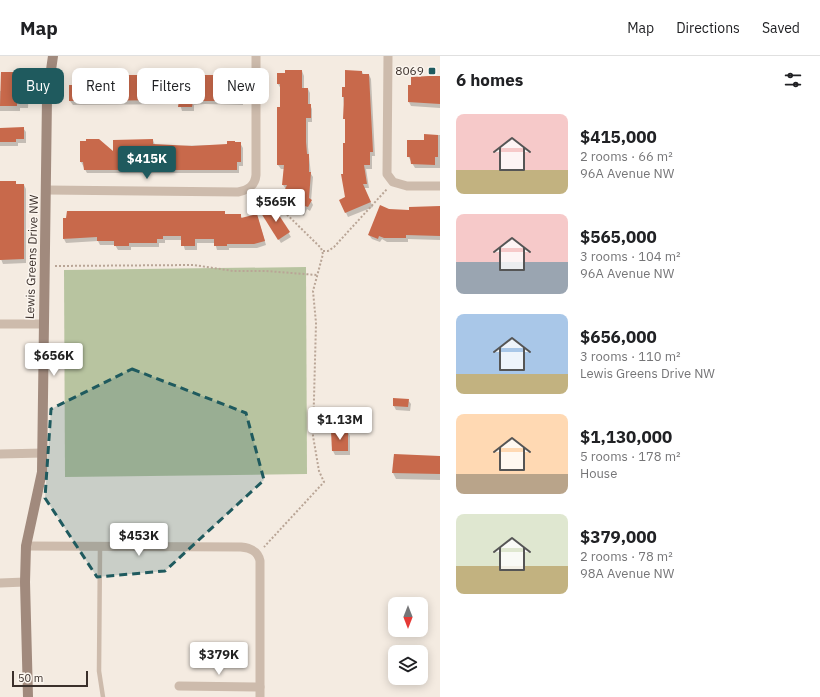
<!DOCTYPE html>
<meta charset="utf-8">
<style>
body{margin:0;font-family:"IBM Plex Sans",sans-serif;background:#f6f6f6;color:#202124;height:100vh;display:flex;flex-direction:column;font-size:15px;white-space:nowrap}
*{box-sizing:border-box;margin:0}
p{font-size:13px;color:#757577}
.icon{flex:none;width:22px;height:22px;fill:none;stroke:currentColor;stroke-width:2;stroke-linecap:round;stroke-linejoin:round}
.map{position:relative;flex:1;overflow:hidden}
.side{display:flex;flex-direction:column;background:#fff;width:380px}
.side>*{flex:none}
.banner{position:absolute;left:12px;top:12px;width:368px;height:36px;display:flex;gap:8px}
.needle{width:26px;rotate:180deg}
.buttons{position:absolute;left:388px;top:541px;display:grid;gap:8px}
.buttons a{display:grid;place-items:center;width:40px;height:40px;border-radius:8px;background:#fff;box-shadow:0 2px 10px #0003;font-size:20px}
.scale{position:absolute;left:12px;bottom:10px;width:76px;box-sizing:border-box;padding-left:4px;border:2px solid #3b302b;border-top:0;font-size:11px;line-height:14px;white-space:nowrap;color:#3b302b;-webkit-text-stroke:3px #fbf5ee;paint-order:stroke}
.price{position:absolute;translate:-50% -34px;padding:0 9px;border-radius:4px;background:#fff;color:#222;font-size:13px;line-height:26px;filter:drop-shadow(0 1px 2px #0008)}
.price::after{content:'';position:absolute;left:50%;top:24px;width:12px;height:9px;margin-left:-6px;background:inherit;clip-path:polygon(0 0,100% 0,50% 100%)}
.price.current{background:#1f5a5e;color:#fff}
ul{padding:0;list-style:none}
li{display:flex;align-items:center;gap:12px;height:100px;padding:0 16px}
li span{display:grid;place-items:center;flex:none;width:112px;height:80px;border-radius:8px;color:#555}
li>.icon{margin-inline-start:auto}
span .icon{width:48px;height:48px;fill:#fffc;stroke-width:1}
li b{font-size:17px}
h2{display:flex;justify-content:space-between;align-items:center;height:48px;padding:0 16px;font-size:17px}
.tag{padding:0 14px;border-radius:8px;background:#fff;box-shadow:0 2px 10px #0003;font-size:14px;line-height:36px}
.tag.current{background:#1f5a5e;color:#fff}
header{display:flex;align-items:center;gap:24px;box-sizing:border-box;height:56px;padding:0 20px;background:#fff;border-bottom:1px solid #e0e0e0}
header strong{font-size:19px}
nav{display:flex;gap:22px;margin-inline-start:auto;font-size:14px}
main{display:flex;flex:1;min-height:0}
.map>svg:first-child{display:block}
.green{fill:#b8c4a0}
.shadow{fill:#0003}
.building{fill:#c8694b}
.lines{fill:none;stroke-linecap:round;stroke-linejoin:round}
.path{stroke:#b9a596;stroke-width:2;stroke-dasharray:2 2;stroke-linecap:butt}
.lane{stroke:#cdbbac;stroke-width:4.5}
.street{stroke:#cdbbac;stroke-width:9}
.secondary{stroke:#a18a7d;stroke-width:10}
.marked{fill:#1f5a5e;fill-opacity:0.2;stroke:#1f5a5e;stroke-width:3;stroke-dasharray:8 5;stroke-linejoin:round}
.poi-dot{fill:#1f5a5e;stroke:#fbf5ee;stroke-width:1.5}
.labels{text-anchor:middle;stroke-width:3;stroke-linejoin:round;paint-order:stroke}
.poi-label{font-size:12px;fill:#3b302b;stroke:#fbf5ee;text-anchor:end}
.street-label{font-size:12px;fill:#3b302b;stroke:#fbf5ee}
</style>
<header>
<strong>Map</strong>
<nav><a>Map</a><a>Directions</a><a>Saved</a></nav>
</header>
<main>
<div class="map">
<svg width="440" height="641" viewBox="0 0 440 641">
<rect width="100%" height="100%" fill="#f4ebe1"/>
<path class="green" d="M 306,211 L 307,418 L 65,421 L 64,214 Z"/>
<g class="shadow">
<path d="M 302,15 L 304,20 L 304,33 L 308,33 L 310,37 L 310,49 L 312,53 L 312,66 L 308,66 L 308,91 L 311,118 L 313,121 L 311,145 L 313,149 L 310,155 L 307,153 L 304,160 L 282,150 L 280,146 L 286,133 L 283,129 L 284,113 L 281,113 L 278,109 L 281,52 L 281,33 L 278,28 Z"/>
<path d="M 362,16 L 364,19 L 369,19 L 371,23 L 375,100 L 372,100 L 372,113 L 366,113 L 369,132 L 364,132 L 373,151 L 348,161 L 340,144 L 346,142 L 344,118 L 346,65 L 343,41 L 346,32 Z"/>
<path d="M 18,17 L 21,21 L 26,21 L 29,27 L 28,52 L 20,52 L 20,55 L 0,55 L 0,35 L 2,35 Z"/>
<path d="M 237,20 L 243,33 L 243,49 L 205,48 L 194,49 L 194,55 L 182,55 L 180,48 L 73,49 L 70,45 L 70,30 Z"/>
<path d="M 440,21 L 440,52 L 411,50 L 409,46 Z"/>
<path d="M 23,72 L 26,76 L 26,87 L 18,87 L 18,90 L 0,90 L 0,73 Z"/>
<path d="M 425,79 L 440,79 L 440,112 L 415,112 L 408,100 L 425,85 Z"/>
<path d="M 153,84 L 155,89 L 169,90 L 228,89 L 240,87 L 243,92 L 243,110 L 239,110 L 239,117 L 87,117 L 81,106 L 114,98 Z"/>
<path d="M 0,126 L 15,126 L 17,129 L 24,129 L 26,133 L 26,207 L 3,208 L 1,203 Z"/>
<path d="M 273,151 L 291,181 L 281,187 L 263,157 Z"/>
<path d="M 440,152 L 440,184 L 408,183 L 408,186 L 387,186 L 382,183 L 380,186 L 372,183 L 369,179 L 388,154 L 410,155 Z"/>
<path d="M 224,156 L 225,159 L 240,159 L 243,163 L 257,159 L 266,189 L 257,192 L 229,192 L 229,194 L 217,194 L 215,187 L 197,187 L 197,194 L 185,194 L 182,184 L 165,184 L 165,187 L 159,187 L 159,191 L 131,191 L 131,194 L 118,194 L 115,189 L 100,189 L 98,185 L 66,187 L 64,183 Z"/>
<path d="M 408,344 L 411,348 L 410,355 L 396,354 L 394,350 Z"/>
<path d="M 347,375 L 350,380 L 350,399 L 335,399 L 333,395 L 332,376 Z"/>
<path d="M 394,399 L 440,401 L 440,424 L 396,423 L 393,417 Z"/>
</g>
<g class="building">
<path d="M 285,14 L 302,14 L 302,32 L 308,32 L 308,48 L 311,48 L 311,62 L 306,62 L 306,86 L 307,98 L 309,98 L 309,116 L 311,116 L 309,142 L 312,144 L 308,151 L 305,150 L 301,156 L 279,146 L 287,129 L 282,129 L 284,109 L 277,109 L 277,51 L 280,51 L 280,28 L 277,28 L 277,17 L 285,17 Z"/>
<path d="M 345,14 L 362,15 L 362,18 L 369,18 L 373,96 L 370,96 L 370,109 L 364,109 L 367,128 L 363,128 L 371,146 L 345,157 L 339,144 L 345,141 L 341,118 L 343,118 L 343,87 L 345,87 L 345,63 L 343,63 L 344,41 L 342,41 L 342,31 L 345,31 Z"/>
<path d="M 1,16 L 19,16 L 19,20 L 27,20 L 25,46 L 17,46 L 17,50 L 0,50 Z"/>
<path d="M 86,19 L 237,19 L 238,28 L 241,27 L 241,45 L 193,45 L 192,51 L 178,51 L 179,44 L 69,45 L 69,29 L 72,29 L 72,22 L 86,22 Z"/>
<path d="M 429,20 L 440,20 L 440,48 L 408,46 L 408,29 L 411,29 L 411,21 Z"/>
<path d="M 24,71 L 24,83 L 16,83 L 16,86 L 0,86 L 0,72 Z"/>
<path d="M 424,78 L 438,79 L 438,101 L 435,101 L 435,109 L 411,108 L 410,101 L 407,101 L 407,84 L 424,84 Z"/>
<path d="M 86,83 L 99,83 L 113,95 L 113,84 L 153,83 L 153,88 L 192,90 L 227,88 L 227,85 L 235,85 L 235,86 L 241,86 L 241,106 L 237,106 L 237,114 L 84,114 L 83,106 L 80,106 L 80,85 L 86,85 Z"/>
<path d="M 0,125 L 16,125 L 16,128 L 24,128 L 24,203 L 0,204 Z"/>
<path d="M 380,149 L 389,153 L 409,154 L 409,151 L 440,150 L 440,180 L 406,179 L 406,182 L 384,182 L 379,180 L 378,183 L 368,179 Z"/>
<path d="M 273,150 L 290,176 L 278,184 L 261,157 Z"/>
<path d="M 67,155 L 225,155 L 225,158 L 241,158 L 241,162 L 257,158 L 265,185 L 254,188 L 227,188 L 227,190 L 214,190 L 214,183 L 195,183 L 195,190 L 181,190 L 181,180 L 163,180 L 163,183 L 157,183 L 157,187 L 129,187 L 129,190 L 114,190 L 114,185 L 97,185 L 97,181 L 63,183 L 63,162 L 66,162 Z"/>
<path d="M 393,342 L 409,343 L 408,351 L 393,350 Z"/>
<path d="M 348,374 L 348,395 L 332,395 L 331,375 Z"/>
<path d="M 394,398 L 440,400 L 440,418 L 392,417 Z"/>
</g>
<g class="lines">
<g class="path">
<path d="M 260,135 L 267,139 L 321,192 L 323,198 L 313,235 L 316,267 L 313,380 L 319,415 L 324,426 L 264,491"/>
<path d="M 323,195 L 328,195 L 334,191 L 387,133"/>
<path d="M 55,210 L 194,209 L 233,215 L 266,215 L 317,219"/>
</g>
<path class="lane" d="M 100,491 L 99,615 L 103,641"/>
<g class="street">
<path d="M 388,0 L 387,118 L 393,126 L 407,130 L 440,130"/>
<path d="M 47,134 L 238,136 C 248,134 255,130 256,119 L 256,0"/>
<path d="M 0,268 L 43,268"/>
<path d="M 0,398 L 43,397"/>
<path d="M 26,490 L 241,491 C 251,492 258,495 260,505 L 260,641"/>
<path d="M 0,527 L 25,526"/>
<path d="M 179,630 L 260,631"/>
</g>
<path class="secondary" d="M 28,641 L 25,526 L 26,490 L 42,416 L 47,42 L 53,0"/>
</g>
<path class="marked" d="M 132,313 L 246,357 L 264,424 L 165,515 L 97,521 L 45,442 L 51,353 Z"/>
<rect class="poi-dot" x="428" y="11" width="8" height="8" rx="2"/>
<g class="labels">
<g class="poi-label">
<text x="424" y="19">8069</text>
</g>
<g class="street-label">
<text transform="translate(32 201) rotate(-88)" y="4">Lewis Greens Drive NW</text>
</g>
</g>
</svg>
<div class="buttons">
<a><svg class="needle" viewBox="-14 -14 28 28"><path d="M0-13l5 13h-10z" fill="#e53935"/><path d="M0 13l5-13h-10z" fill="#757577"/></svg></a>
<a><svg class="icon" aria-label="layers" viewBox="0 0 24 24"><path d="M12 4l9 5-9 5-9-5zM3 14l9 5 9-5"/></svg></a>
</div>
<div class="scale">50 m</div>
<b class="price current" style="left:147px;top:124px">$415K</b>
<b class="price" style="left:276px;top:167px">$565K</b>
<b class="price" style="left:54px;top:321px">$656K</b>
<b class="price" style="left:340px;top:385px">$1.13M</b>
<b class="price" style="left:139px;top:501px">$453K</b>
<b class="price" style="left:219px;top:620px">$379K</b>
<div class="banner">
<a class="tag current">Buy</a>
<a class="tag">Rent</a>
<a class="tag">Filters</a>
<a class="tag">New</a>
</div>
</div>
<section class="side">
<h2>6 homes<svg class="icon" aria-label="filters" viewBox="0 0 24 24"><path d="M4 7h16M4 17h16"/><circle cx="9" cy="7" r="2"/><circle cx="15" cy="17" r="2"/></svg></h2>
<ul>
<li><span style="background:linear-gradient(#f6c9c9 70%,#c2b280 0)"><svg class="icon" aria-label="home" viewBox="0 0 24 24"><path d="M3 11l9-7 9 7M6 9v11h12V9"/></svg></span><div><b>$415,000</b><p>2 rooms · 66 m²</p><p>96A Avenue NW</p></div></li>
<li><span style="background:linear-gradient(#f6c9c9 60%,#9aa5b1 0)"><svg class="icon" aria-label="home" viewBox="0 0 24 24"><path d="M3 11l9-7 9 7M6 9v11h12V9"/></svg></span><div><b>$565,000</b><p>3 rooms · 104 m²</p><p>96A Avenue NW</p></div></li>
<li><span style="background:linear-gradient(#a9c7e8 75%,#c2b280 0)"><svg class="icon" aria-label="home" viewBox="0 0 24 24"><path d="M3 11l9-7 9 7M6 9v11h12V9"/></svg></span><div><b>$656,000</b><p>3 rooms · 110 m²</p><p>Lewis Greens Drive NW</p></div></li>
<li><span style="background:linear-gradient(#ffd9b3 75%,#b9a48a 0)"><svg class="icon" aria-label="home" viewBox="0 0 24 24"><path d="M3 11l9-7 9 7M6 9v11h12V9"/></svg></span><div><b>$1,130,000</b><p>5 rooms · 178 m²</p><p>House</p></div></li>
<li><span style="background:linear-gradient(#dfe7d0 65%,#c2b280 0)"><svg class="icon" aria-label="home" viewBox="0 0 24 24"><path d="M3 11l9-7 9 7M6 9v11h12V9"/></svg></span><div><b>$379,000</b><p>2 rooms · 78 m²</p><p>98A Avenue NW</p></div></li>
</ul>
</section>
</main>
